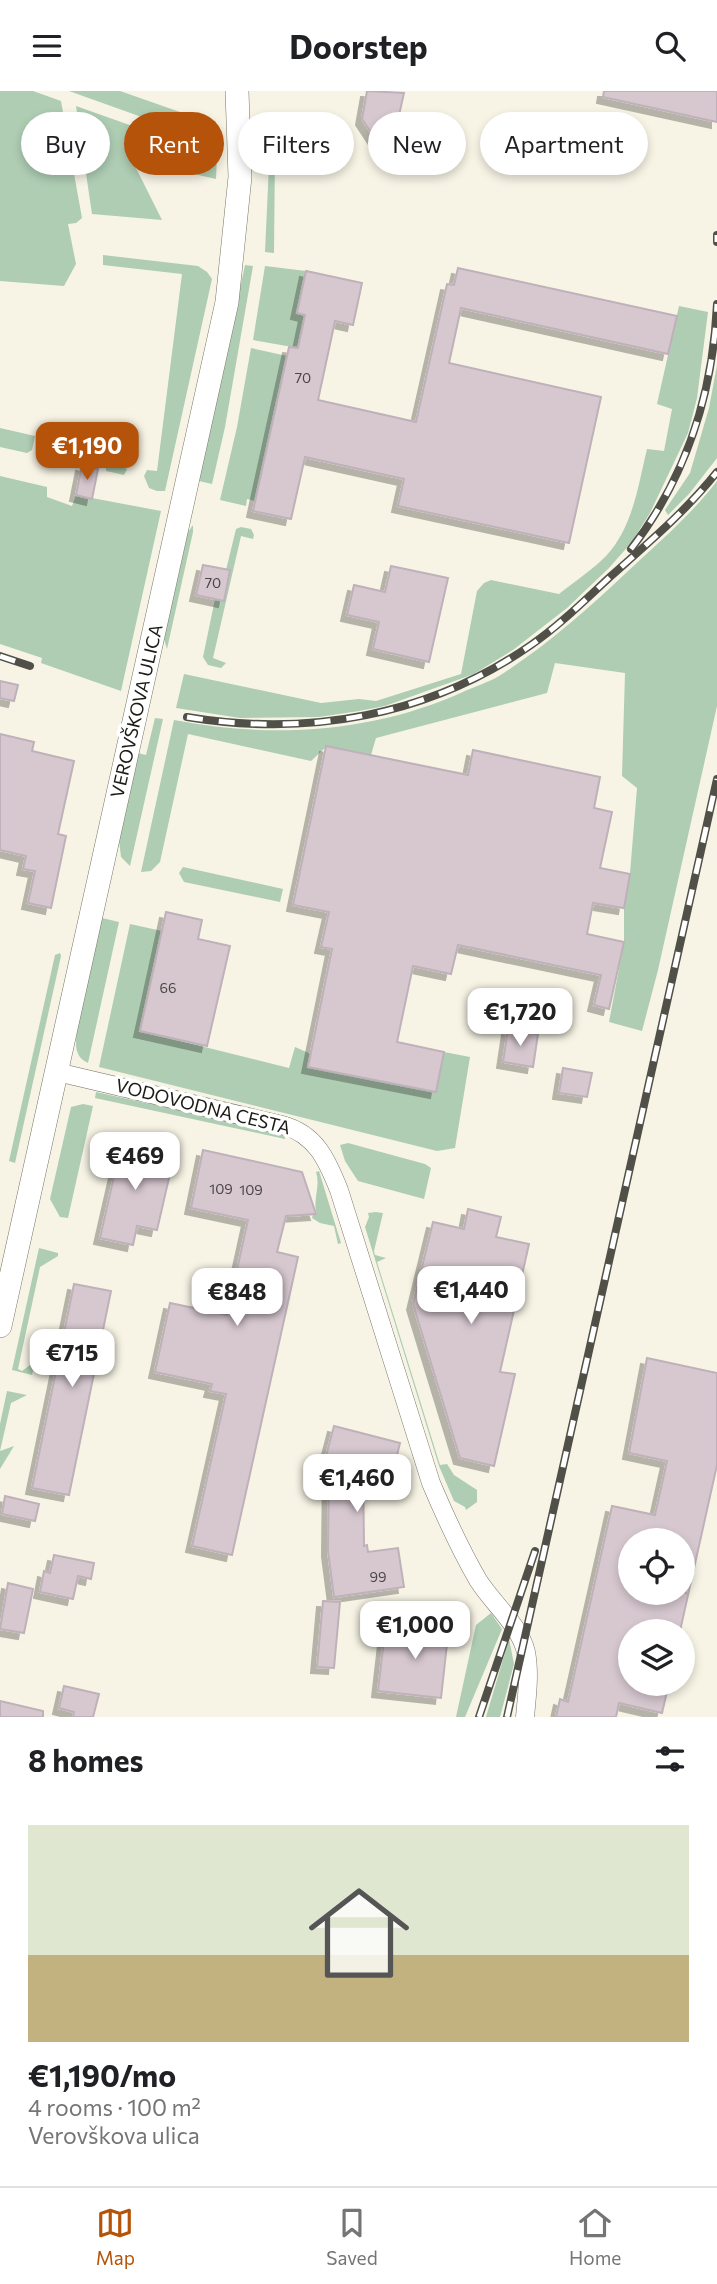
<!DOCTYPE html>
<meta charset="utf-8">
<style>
body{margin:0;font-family:Commissioner,sans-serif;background:#f2f2f2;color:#202124;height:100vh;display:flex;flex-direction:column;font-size:26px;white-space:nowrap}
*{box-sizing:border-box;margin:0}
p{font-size:23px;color:#757577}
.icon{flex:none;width:38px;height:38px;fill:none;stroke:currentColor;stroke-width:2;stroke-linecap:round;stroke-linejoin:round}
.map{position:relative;height:1626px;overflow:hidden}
.sheet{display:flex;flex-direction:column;background:#fff;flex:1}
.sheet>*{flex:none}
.hud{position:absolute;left:21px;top:21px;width:676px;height:63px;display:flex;gap:14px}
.buttons{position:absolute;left:618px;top:1437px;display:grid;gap:14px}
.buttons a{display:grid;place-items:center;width:77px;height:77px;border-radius:50%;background:#fff;box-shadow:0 4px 10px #0003;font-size:35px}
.price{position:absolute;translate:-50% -60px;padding:0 16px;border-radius:14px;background:#fff;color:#222;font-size:23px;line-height:46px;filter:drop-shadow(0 2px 4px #0008)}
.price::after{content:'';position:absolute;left:50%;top:42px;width:21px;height:16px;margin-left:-10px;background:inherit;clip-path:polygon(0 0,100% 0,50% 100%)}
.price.on{background:#b45309;color:#fff}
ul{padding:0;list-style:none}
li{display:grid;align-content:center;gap:14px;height:371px;padding:0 28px}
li+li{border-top:2px solid #e0e0e0}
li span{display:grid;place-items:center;height:217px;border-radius:0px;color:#555}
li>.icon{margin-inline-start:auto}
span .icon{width:126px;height:126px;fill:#fffc;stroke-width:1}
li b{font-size:30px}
h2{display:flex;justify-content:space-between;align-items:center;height:84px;padding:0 28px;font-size:30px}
.chip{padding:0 24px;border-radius:32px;background:#fff;box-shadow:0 4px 10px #0003;font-size:24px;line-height:63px}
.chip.on{background:#b45309;color:#fff}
header{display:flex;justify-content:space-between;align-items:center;height:91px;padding:0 28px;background:#fff;font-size:32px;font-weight:700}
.menu{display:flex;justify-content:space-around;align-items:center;height:98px;border-top:2px solid #e0e0e0;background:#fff;font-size:19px;color:#757577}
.menu a{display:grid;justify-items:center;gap:4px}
.menu .on{color:#b45309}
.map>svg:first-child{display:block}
.green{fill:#aecdb3}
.building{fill:#d7c8d0;stroke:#bfb1b9;stroke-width:2;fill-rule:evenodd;filter:url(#shadow)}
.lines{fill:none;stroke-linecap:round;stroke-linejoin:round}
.minor-casing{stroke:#787669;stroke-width:19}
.tertiary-casing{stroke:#787669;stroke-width:24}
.minor{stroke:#fff;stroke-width:18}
.tertiary{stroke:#fff;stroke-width:23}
.rail-casing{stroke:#504f48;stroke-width:8}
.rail{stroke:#fff;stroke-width:5;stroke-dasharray:16;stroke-linecap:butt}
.labels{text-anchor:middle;stroke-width:7;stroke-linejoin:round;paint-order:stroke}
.number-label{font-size:14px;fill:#4b4644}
.street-label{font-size:18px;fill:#1c1b16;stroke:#fff}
</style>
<header><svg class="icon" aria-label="menu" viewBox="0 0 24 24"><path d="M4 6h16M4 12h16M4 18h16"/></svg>Doorstep<svg class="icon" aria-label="search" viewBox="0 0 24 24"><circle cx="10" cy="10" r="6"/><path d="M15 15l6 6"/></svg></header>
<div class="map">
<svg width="717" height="1626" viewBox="0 0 717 1626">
<defs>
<filter id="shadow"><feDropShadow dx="-6" dy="6" stdDeviation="0" flood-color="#0004"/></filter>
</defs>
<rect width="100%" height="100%" fill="#f7f4e5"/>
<g class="green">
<path d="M 0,0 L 33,0 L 61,10 L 82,127 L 76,132 L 68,133 L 76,173 L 64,195 L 0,190 Z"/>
<path d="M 69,0 L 120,0 L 180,21 L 200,23 L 202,30 L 216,42 L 217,53 Z"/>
<path d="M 76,15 L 217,65 L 216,88 L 132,69 L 162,129 L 92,123 Z"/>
<path d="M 275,60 L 274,162 L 265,161 L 269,74 Z"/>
<path d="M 103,164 L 198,175 L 207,181 L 212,188 L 165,400 L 157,400 L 149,397 L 144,385 L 147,379 L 157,380 L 182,183 L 103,174 Z"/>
<path d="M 245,174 L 253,175 L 225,336 L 212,393 L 199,390 Z"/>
<path d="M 265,175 L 306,180 L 297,221 L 305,224 L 298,257 L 253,249 Z"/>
<path d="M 679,215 L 708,221 L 697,307 L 688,342 L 650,422 L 631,452 L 609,477 L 567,517 L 513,559 L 474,583 L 385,615 L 359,620 L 319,626 L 240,627 L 176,617 L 184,583 L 321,612 L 359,608 L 376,610 L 461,583 L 477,500 L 484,492 L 491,489 L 559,503 C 574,491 592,479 606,465 C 633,436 638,395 647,358 L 664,360 L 672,318 L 657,313 Z"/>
<path d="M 251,257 L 287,265 L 255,410 L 247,408 L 246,415 L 220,409 L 237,336 Z"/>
<path d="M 717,274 L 717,367 L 689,403 L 668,424 L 665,419 L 690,382 L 709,317 Z"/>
<path d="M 0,337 L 35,345 L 32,359 L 27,362 L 0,356 Z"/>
<path d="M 46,340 L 118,346 L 115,373 L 127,378 L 124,384 L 106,380 L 106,371 L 91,369 L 89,376 L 48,367 Z"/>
<path d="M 0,385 L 47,396 L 47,406 L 72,415 L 76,404 L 161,420 L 121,600 L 41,572 L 42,567 L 0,553 Z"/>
<path d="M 717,390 L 717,615 L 658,879 L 642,940 L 609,931 L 624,851 L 624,817 L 630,782 L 637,697 L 622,685 L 625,582 L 555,572 L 547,602 L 376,647 L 371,664 L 327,655 L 311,670 L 188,643 L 160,771 L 151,780 L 141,781 L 174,629 C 271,648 374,642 465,600 C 476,595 489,591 499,585 C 546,555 587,519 627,481 C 658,452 691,424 717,390 Z"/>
<path d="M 193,434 L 193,441 L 167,558 L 164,548 L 188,441 Z"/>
<path d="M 241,436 L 251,438 L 254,444 L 253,448 L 241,445 L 213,567 L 226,572 L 221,577 L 208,574 L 203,566 L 215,508 L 224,510 L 230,480 L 226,479 L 236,438 Z"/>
<path d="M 155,627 L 163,628 L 130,775 L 121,766 L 119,749 L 138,662 L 146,664 Z"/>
<path d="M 183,776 L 283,798 L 280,811 L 184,791 L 179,782 Z"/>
<path d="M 102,827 L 119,831 L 88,972 C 82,969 79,966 77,960 C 71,943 96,850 102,827 Z"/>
<path d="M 130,833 L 162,840 L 140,940 L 289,977 L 295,956 L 311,963 L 309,976 L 436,1001 L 444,961 L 470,966 L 455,1057 L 437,1060 L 99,976 Z"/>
<path d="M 60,862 L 61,865 L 15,1072 L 9,1070 L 55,864 Z"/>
<path d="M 96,1001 L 269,1039 L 285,1045 L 285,1048 L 95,1007 Z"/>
<path d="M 83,1013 L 93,1015 L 68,1127 L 60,1126 L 50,1108 L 71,1016 Z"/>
<path d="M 348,1052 L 425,1073 L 431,1077 L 424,1108 L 358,1090 L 345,1070 L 340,1054 Z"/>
<path d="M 319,1080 L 341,1152 L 338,1153 L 334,1135 L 320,1132 L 312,1127 L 313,1123 L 317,1124 C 312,1109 321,1096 316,1081 Z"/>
<path d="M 376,1121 L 383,1122 L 374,1160 L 375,1164 L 386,1167 L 377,1171 L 440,1374 L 447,1373 L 454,1384 L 477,1399 L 477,1411 L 466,1419 L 465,1416 L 454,1410 L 439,1375 L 365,1136 L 369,1126 L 368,1122 Z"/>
<path d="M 39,1157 L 58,1162 L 58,1165 L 40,1176 L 18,1278 L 22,1280 L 30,1274 L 34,1276 L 32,1284 L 12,1279 Z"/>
<path d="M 7,1300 L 27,1304 L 11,1312 L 0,1360 L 14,1355 L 0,1378 L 0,1333 Z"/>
<path d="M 491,1522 L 502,1538 L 465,1626 L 456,1626 L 476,1534 Z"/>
<path d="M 509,1548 L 514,1573 L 500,1626 L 486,1626 Z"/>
</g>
<g class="building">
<path d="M 367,0 L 404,2 L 389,69 L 362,28 Z"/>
<path d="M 604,0 L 717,0 L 717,31 L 603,6 Z"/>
<path d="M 458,177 L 677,225 L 668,263 L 461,217 L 449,272 L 601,306 L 569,452 L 398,415 L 404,388 L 305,366 L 291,428 L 253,420 L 289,256 L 298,257 L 305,224 L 297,222 L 306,180 L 362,192 L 353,234 L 335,230 L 318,309 L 416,331 L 447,193 L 454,194 Z"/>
<path d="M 82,374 L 98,378 L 92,408 L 76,404 Z"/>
<path d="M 203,474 L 230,479 L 224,510 L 196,504 Z"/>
<path d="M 391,475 L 448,487 L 429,571 L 373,558 L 379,531 L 347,524 L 354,494 L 385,501 Z"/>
<path d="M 0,590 L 18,594 L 14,610 L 0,607 Z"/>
<path d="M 0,643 L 34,651 L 32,660 L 74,670 L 58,743 L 66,745 L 51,817 L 28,812 L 35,780 L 23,778 L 26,765 L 0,759 Z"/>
<path d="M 326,655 L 468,684 L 473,659 L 600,686 L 594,717 L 612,721 L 600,777 L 630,783 L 624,817 L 593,812 L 587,843 L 624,851 L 609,918 L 594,914 L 601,884 L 458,854 L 451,883 L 413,875 L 397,951 L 444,961 L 436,1001 L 308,976 L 332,858 L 321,856 L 329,821 L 293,814 Z"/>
<path d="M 166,821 L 202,829 L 198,848 L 230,855 L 207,955 L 140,940 Z"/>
<path d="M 508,938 L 538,943 L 533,976 L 503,971 Z"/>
<path d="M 563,977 L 592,982 L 587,1006 L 559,1002 Z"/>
<path d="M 123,1046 L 155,1053 L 151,1069 L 172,1074 L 157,1139 L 137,1135 L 133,1154 L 100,1147 Z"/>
<path d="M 203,1059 L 302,1081 L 316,1123 L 286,1125 L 277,1161 L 298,1166 L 232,1464 L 192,1455 L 226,1303 L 210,1300 L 212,1293 L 155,1281 L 170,1212 L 227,1224 L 248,1129 L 191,1117 Z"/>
<path d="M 468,1118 L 501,1126 L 496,1146 L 529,1153 L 500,1281 L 515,1283 L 494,1375 L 460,1367 L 413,1213 L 433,1131 L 464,1138 Z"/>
<path d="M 74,1193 L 111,1200 L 69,1404 L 32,1397 Z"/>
<path d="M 647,1267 L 717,1282 L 717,1374 L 680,1540 L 630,1540 L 630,1592 L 669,1592 L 662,1622 L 619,1612 L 616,1626 L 556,1626 L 560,1608 L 568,1611 L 612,1415 L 655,1424 L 667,1370 L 629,1362 ZM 630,1449 L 682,1449 L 682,1501 L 687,1502 L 630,1502 Z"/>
<path d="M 334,1335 L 400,1352 L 392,1385 L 363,1378 L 364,1455 L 367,1454 L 368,1461 L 398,1457 L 404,1496 L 334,1506 L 328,1460 L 329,1369 L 325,1369 Z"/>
<path d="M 5,1405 L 39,1413 L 35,1430 L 2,1423 Z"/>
<path d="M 54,1464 L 94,1472 L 91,1488 L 78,1485 L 73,1508 L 40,1501 L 44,1480 L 50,1482 Z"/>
<path d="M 8,1492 L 33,1498 L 24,1542 L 0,1538 Z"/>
<path d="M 323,1510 L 340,1511 L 334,1577 L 317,1576 Z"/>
<path d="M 408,1531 L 449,1535 L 441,1607 L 378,1600 L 385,1540 L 407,1543 Z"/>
<path d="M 64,1595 L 99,1603 L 93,1626 L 73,1626 L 74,1621 L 59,1617 Z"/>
<path d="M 0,1610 L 43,1620 L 43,1626 L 0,1626 Z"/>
</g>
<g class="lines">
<g class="minor-casing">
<path id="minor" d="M 57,981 L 282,1034 C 316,1043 327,1069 339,1099 L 431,1392 C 445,1425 460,1458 478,1489 C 493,1513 519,1533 526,1561 C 530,1582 527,1605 525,1626"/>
</g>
<g class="tertiary-casing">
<path id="tertiary" d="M 0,1235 L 227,211 L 240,86 L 237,0"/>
</g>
<use href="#minor" class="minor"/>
<use href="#tertiary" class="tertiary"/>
<g class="rail-casing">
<g id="rail">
<path d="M 717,144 L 717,151"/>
<path d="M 631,458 C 686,387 713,302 717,213"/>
<path d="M 0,565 L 30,575"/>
<path d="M 187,626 C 308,646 429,625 531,554 C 560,534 585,509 611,485 C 648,452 686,420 717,381"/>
<path d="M 479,1626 L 535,1460"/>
<path d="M 507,1626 L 717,688"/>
</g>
</g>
<use href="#rail" class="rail"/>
</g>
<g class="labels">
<g class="number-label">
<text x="303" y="292">70</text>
<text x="213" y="497">70</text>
<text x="168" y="902">66</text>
<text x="221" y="1103">109</text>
<text x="251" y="1104">109</text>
<text x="378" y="1491">99</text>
</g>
<g class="street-label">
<text transform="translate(137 620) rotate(-77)" y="6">VEROVŠKOVA ULICA</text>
<text transform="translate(203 1016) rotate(14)" y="6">VODOVODNA CESTA</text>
</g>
</g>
</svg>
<div class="buttons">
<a><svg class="icon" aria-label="locate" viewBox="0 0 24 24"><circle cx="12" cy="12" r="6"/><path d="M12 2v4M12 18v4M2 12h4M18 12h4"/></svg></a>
<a><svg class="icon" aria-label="layers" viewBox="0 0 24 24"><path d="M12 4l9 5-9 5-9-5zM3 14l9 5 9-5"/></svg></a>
</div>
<b class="price on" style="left:87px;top:391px">€1,190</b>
<b class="price" style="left:520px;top:957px">€1,720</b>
<b class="price" style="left:135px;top:1101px">€469</b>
<b class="price" style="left:471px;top:1235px">€1,440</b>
<b class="price" style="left:237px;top:1237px">€848</b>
<b class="price" style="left:72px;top:1298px">€715</b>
<b class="price" style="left:357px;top:1423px">€1,460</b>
<b class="price" style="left:415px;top:1570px">€1,000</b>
<div class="hud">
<a class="chip">Buy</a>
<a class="chip on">Rent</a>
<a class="chip">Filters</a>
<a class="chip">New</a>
<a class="chip">Apartment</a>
</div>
</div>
<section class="sheet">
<h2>8 homes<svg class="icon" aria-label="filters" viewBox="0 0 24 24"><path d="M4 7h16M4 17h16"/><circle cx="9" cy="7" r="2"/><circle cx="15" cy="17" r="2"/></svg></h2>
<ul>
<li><span style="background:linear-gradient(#dfe7d0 60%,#c2b280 0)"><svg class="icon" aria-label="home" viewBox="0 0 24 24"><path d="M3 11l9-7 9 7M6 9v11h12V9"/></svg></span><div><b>€1,190/mo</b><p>4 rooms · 100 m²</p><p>Verovškova ulica</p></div></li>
</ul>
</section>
<nav class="menu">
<a class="on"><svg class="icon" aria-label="map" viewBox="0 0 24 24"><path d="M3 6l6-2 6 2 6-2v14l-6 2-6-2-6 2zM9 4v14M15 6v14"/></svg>Map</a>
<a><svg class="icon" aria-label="saved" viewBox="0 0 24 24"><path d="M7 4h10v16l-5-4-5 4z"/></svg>Saved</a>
<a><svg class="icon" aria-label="home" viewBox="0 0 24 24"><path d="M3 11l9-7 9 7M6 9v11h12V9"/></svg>Home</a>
</nav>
